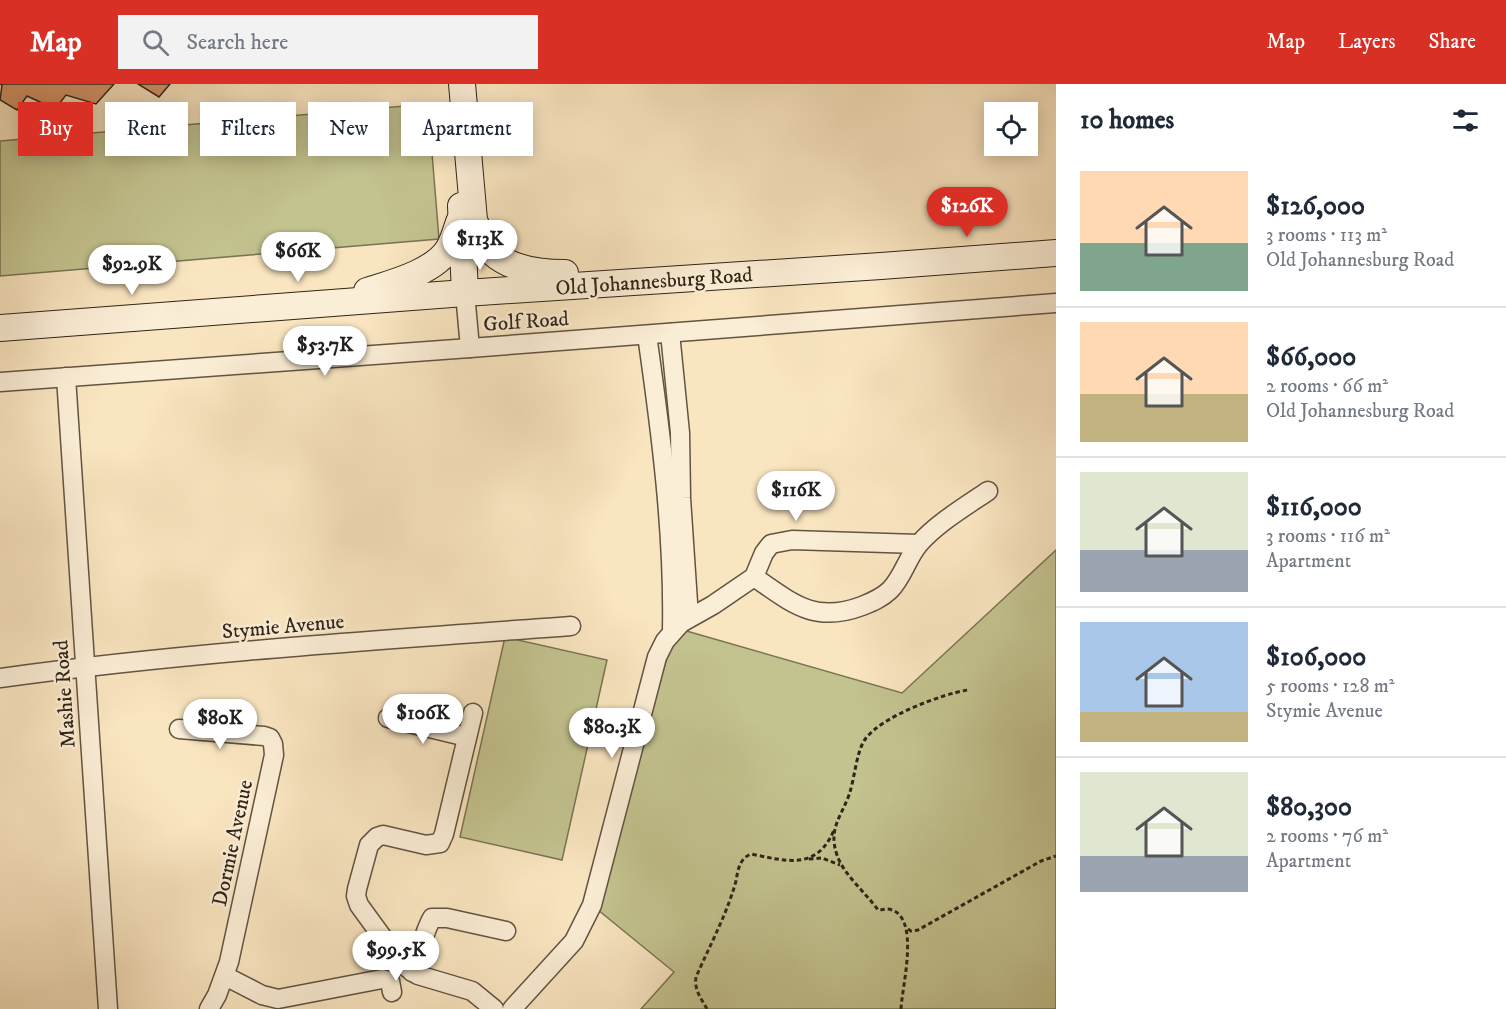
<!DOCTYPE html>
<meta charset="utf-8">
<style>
body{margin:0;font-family:"IM FELL DW Pica",serif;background:#f2f2f3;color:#1f2937;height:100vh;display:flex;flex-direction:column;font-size:22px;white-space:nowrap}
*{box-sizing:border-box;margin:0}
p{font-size:20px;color:#747a83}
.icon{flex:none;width:33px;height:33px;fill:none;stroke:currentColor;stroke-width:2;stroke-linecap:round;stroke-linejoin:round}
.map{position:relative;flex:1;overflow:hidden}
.panel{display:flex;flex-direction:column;background:#fff;width:450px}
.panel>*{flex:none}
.banner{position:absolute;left:18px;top:18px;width:570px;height:54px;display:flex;gap:12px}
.buttons{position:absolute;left:984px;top:18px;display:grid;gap:12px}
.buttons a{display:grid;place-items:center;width:54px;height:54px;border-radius:0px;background:#fff;box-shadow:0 3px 15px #0003;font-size:30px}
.price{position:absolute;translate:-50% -51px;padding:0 14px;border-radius:21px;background:#fff;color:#222;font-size:20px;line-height:39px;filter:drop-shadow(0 2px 3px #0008)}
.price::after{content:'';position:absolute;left:50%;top:36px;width:18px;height:14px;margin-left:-9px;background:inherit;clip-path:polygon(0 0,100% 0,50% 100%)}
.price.on{background:#d93025;color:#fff}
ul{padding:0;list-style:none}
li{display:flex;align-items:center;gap:18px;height:150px;padding:0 24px}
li+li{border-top:2px solid #e0e1e3}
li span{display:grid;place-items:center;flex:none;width:168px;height:120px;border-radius:0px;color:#555}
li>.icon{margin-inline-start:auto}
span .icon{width:72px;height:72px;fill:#fffc;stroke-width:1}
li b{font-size:26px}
h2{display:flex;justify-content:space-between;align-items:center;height:72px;padding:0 24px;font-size:26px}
.chip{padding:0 21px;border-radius:0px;background:#fff;box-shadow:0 3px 15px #0003;font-size:21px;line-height:54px}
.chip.on{background:#d93025;color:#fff}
header{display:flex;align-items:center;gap:36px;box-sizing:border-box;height:84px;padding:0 30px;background:#d93025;color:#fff}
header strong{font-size:28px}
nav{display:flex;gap:33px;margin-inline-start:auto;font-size:21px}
.search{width:420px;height:54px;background:#f2f2f3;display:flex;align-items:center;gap:15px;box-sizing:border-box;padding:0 21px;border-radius:0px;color:#747a83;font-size:22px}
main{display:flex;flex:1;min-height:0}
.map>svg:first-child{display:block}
.green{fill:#c3c38f;stroke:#797454;stroke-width:1.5}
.building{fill:#d5976c;stroke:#2f2418;stroke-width:1.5}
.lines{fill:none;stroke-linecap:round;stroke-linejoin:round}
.minor-casing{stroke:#625442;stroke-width:21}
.secondary-casing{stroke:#2f2418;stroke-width:28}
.path{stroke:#2f2418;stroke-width:3;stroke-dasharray:4.5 3;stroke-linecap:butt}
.minor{stroke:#fbeed6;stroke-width:18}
.secondary{stroke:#fbeed6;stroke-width:26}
.labels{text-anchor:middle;stroke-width:5;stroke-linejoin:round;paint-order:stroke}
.street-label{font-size:21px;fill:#2f2418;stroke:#fbeed6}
</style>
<header>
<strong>Map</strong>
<div class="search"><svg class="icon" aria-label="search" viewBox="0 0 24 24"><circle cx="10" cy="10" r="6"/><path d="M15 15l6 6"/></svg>Search here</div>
<nav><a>Map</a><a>Layers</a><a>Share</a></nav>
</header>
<main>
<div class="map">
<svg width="1056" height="925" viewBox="0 0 1056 925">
<rect width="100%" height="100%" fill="#f9e5c0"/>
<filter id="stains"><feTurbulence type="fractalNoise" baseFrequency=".00333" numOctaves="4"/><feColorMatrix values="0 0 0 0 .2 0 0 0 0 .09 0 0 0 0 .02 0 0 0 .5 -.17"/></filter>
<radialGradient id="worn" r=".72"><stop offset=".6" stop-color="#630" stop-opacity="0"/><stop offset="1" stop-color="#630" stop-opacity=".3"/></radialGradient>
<g class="green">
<path d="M 428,20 L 439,155 L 0,192 L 0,57 Z"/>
<path d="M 1056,466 L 1056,925 L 641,925 L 674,888 L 592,821 L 676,544 L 902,609 Z"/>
<path d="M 505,553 L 607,576 L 562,776 L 460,753 Z"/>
</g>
<g class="building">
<path d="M 0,0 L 114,0 L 96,20 L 66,11 L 55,25 L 27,12 L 17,26 L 0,16 L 2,1 Z"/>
<path d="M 138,0 L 170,0 L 159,13 Z"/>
</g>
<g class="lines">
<g class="minor-casing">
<g id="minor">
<path d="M 465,209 L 470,264"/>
<path d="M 670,249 L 680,349 L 681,414 L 689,533"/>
<path d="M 647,251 C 661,349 674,449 672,548"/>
<path d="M 66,293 L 108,925"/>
<path d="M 0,298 L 470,264 L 1056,219"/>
<path d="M 754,493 C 792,519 814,540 862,522 C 872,518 882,514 890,506 C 903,493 907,474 919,460 C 936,440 966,422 988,407"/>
<path d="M 0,594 C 189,568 381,556 571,542"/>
<path d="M 473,629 L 444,750 L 440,759 L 426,761 L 383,751 L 377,753 L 369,761 L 357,805 L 356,812 L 359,821 L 402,880 L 418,891 L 472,907 L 494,925"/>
<path d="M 388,634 L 467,653"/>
<path d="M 179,645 L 264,652 L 270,654 L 273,660 L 274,671 L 229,878 L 217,911 L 209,925"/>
<path d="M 412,888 C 421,871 422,851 432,834 L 447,834 L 506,847"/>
<path d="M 225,892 L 262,911 L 278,915 L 382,895 L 390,897 L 392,908"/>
<path d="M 512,925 L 574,857 L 592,821 L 657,573 L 665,557 L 681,539 L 713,521 L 754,493 L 764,469 L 771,460 L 792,456 L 918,460"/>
</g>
</g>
<g class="secondary-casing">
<g id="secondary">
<path d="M 462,0 L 474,136 C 479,148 483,160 493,169 C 512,186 541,189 565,189"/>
<path d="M 461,122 L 465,209"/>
<path d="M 367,207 C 392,199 435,188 449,164 C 453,157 456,147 459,138"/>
<path d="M 0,244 L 465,209 L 881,182 L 1056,169"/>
</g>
</g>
<g class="path">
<path d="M 809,775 L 822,774 L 840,781"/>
<path d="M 908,845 L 911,847 L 918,846 L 1041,777 L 1056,772"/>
<path d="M 707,925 C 701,914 694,906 696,893 C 710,861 727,830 736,797 C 738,786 739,775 751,770 C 786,777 817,787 834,746"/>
<path d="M 901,925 C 902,902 920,836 892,826 C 887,824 883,826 878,826 C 866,809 843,790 837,771 C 828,745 841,733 849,711 C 855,694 856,667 866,654 C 883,632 942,610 968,606"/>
</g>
<use href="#minor" class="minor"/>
<use href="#secondary" class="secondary"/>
</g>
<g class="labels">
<g class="street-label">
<text transform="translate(654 197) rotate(-4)" y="7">Old Johannesburg Road</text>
<text transform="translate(526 237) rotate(-4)" y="7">Golf Road</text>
<text transform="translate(283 542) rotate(-5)" y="7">Stymie Avenue</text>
<text transform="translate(64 610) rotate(-94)" y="7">Mashie Road</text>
<text transform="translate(232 759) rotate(-78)" y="7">Dormie Avenue</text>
</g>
</g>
<rect width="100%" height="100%" filter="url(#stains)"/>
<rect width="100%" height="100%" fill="url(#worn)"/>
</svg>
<div class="buttons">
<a><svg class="icon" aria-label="locate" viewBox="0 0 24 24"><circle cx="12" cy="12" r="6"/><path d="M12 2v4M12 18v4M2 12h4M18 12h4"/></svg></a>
</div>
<b class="price on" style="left:967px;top:154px">$126K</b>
<b class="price" style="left:480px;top:187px">$113K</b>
<b class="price" style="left:298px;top:199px">$66K</b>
<b class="price" style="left:132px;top:212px">$92.9K</b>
<b class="price" style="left:325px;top:293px">$53.7K</b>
<b class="price" style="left:796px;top:438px">$116K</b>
<b class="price" style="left:423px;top:661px">$106K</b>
<b class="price" style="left:220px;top:666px">$80K</b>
<b class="price" style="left:612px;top:675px">$80.3K</b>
<b class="price" style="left:396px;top:898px">$99.5K</b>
<div class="banner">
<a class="chip on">Buy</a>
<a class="chip">Rent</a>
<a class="chip">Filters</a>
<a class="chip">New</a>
<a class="chip">Apartment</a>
</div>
</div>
<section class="panel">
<h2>10 homes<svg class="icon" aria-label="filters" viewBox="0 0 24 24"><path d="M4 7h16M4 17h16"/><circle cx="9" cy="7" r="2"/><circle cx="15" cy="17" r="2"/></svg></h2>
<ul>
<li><span style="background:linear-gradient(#ffd9b3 60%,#7fa58c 0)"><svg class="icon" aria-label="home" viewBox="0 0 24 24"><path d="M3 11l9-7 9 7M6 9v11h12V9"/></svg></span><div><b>$126,000</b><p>3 rooms · 113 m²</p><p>Old Johannesburg Road</p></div></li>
<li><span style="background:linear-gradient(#ffd9b3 60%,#c2b280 0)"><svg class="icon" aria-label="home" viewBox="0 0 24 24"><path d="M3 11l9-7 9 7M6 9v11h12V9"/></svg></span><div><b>$66,000</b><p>2 rooms · 66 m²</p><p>Old Johannesburg Road</p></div></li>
<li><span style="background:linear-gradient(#dfe7d0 65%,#9aa5b1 0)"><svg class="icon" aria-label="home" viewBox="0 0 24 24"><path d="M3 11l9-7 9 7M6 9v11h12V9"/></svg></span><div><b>$116,000</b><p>3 rooms · 116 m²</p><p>Apartment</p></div></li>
<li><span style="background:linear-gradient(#a9c7e8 75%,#c2b280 0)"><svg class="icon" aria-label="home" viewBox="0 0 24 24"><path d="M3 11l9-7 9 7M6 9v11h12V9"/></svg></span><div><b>$106,000</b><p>5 rooms · 128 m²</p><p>Stymie Avenue</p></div></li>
<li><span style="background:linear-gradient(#dfe7d0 70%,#9aa5b1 0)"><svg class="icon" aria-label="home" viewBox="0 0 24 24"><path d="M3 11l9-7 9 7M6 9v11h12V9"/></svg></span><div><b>$80,300</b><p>2 rooms · 76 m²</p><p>Apartment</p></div></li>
</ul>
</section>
</main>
